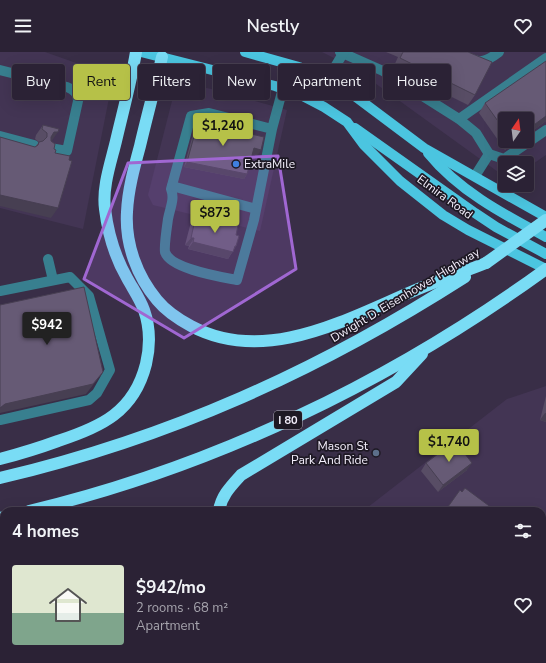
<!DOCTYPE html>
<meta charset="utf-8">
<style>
body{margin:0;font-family:"Nunito Sans",sans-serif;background:#332a3d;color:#f1f3f6;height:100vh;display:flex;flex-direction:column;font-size:15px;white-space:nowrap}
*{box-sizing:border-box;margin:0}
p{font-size:13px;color:#a6a4ad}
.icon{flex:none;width:22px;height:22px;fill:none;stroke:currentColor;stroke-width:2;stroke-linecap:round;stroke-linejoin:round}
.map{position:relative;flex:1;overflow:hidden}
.side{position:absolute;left:0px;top:455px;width:546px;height:156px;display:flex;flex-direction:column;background:#2b2235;border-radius:12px 12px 0 0;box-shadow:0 4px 16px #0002,0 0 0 1px #473f50}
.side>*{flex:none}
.top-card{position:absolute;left:12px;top:12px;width:522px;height:36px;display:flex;gap:8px}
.needle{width:26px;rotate:14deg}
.tools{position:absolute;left:498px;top:60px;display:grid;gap:8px}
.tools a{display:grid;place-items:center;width:36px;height:36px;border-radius:4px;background:#2b2235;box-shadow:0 4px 16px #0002,0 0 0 1px #473f50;font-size:20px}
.price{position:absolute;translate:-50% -34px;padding:0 9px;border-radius:4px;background:#b6c148;color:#111;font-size:13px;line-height:26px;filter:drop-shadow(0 1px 2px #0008)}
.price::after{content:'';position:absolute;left:50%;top:24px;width:12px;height:9px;margin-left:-6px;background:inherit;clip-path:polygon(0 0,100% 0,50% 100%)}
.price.on{background:#222;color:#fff}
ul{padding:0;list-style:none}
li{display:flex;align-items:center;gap:12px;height:100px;padding:0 12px}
li span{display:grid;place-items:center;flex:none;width:112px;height:80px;border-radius:4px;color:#555}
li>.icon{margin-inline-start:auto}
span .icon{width:48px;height:48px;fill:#fffc;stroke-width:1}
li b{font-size:17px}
h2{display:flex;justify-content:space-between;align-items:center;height:48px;padding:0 12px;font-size:17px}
.tag{padding:0 14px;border-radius:4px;background:#2b2235;box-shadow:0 4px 16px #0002,0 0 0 1px #473f50;font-size:14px;line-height:36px}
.tag.on{background:#b6c148;color:#111}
header{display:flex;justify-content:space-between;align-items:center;height:52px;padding:0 12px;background:#2b2235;font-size:18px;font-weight:600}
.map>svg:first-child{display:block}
.built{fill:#433554;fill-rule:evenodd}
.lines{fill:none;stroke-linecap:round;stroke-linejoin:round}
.minor{stroke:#387f8f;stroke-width:10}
.major{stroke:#4bc5e0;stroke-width:10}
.highway{stroke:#79dcf5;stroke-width:12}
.highway-bridge{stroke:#79dcf5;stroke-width:12}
.wall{fill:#584d65}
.shaded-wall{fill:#473f52}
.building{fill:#665a75;stroke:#473f52}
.marked{fill:#a067d2;fill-opacity:0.2;stroke:#a067d2;stroke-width:3;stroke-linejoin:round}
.shop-dot{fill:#3f7fe0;stroke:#1e1924;stroke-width:1.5}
.service-dot{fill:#5c6f8a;stroke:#1e1924;stroke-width:1.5}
.labels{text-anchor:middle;stroke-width:3.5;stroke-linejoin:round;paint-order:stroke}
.shield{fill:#1e1924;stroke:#b4b0bc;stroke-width:1}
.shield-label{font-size:11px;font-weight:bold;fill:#f5f0fd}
.poi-label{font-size:12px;fill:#f5f0fd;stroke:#1e1924;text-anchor:start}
.street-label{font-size:12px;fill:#f5f0fd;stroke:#1e1924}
</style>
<header><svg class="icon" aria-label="menu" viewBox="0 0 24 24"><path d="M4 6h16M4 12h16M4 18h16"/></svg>Nestly<svg class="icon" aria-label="heart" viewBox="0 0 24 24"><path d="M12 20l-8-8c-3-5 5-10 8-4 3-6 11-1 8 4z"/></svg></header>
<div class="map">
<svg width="546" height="611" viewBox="0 0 546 611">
<rect width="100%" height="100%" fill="#392e47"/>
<g class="built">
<path d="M 0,0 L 45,0 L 99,19 L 112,31 L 83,177 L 0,156 Z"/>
<path d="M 322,0 L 546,0 L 546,103 L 527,116 L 527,111 L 505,111 L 505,125 L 354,16 ZM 505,67 L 527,67 L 527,89 L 505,89 Z"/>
<path d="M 188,32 L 216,38 L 287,58 L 260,179 L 153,153 L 148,143 L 173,45 L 178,38 Z"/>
<path d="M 546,334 L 546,591 L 542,590 L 542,459 L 363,459 L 507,347 Z"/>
<path d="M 0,531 L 4,531 L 4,607 L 343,607 L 342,611 L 0,611 Z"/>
</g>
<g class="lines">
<g class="minor">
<path d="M 340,0 L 383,19 L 459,67 L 476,81 L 489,102 L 475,124"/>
<path d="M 455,0 C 476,9 480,15 499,0"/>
<path d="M 0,18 L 67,35 C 74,38 78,41 78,49 L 67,99 L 50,96"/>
<path d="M 327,28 L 344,0"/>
<path d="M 459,67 L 546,6"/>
<path d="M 272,77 L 254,168 L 237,228 C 222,225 170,217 165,200 C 164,194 167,174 168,167 C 170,156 175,147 171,137 L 191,64 L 209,61 L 272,77 L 283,36"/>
<path d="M 0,84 L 34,93"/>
<path d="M 489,102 L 504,107 L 546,78"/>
<path d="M 172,134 L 256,157"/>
<path d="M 48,207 L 53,228"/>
<path d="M 0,239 L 70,225 L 89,244 L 110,318 L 97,341 L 89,348 L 0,368"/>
<path d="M 365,611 L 366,607"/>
<path d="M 481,611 L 482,607"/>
</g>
<g class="major">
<path d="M 141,0 L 275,34 L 301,43 L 324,55 L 347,70 L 364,93 L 400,129 L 443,163 L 468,178 L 546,217"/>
<path d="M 245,0 L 299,15 L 348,39 L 424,96 L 546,165"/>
<path d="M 355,76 L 475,161 L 496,175 L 546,202"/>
<path d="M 428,101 C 459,139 503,162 546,185"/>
<path d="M 542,605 L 546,606"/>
</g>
<g class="highway">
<path d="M 162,5 C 155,35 147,64 140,94 C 134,116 128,138 127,160 C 125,192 137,224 157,248 C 166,259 178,267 191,274 C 264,313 343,269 411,240 C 436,229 461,221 486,211"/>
<path d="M 0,407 C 19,402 39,396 58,389 C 101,375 134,360 146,312 C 150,295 150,275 144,258 C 140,247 133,237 127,226 C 115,205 108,182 105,157 C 102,135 111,110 116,89 C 123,59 131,30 136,0"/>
<path d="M 0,426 C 170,386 318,319 465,225"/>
<path d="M 29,459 C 214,415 392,329 546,217"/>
<path d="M 219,459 C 221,444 231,434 241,423 L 396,330 L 422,302"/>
<path d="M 0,466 L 4,465"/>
<path d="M 0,501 L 4,501"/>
</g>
<path class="highway-bridge" d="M 486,211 L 546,168"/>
</g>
<g class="wall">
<path d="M 386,0 L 468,0 L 475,43 L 468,53 L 393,16 L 398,5 Z"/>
<path d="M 485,51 L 546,69 L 527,83 L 527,67 L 505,67 L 505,89 L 518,89 L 505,98 L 479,61 Z"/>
<path d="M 199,66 L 225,76 L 258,103 L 252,102 L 247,122 L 244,127 L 184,115 L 196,71 Z"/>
<path d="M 43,73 L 51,89 L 55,101 L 51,166 L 35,95 L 39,90 L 35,87 L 36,83 Z"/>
<path d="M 196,163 L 236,183 L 236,194 L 228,207 L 188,197 L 189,194 L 185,193 L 191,170 Z"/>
<path d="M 546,344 L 546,370 L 540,368 Z"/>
<path d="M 426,411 L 467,418 L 438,440 L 421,419 Z"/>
<path d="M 546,542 L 546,587 L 542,586 L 542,557 Z"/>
<path d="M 384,607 L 446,607 L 450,611 L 383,611 Z"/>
</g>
<g class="shaded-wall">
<path d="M 546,64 L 546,69 L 527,83 L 527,78 Z"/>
<path d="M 54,80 L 58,80 L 51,90 L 47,90 Z"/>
<path d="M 512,89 L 518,89 L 505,98 Z"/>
<path d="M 254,96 L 261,98 L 258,103 L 250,101 Z"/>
<path d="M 187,110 L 247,122 L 244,127 L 184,115 Z"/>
<path d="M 0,143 L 58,156 L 51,166 L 0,154 Z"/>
<path d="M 191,186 L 194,186 L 189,194 L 185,193 Z"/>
<path d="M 193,190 L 235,194 L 236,194 L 228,207 L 188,197 Z"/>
<path d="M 103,320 L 86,342 L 0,361 L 0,356 L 5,352 Z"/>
<path d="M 545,361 L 546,361 L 546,370 L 540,368 Z"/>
<path d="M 472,411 L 467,418 L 438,440 L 443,433 Z"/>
<path d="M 542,526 L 546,527 L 546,538 L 542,537 Z"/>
<path d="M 542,575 L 546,576 L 546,587 L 542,586 Z"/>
</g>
<g class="building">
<path d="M 403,0 L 468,0 L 492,10 L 475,43 L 400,6 Z"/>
<path d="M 546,9 L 546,64 L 527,78 L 527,67 L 505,67 L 505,79 L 485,51 Z"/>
<path d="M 199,66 L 226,73 L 225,76 L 264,85 L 261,98 L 254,96 L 247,122 L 187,110 Z"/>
<path d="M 43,73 L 59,77 L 58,80 L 54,80 L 51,85 L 51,89 L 55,92 L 54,97 L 56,98 L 55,101 L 70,104 L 69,108 L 72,109 L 58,156 L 0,143 L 0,85 L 35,95 L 38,93 L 39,90 L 43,89 L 47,85 L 47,81 L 42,77 Z"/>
<path d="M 196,163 L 238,173 L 236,183 L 239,184 L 236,194 L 235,194 L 233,200 L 193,190 L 194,186 L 191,186 Z"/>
<path d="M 84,235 L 103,320 L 93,332 L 5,352 L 0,356 L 0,253 Z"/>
<path d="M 455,389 L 472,411 L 443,433 L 426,411 Z"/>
<path d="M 465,436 L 496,459 L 445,459 L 460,438 L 462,440 Z"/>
<path d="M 542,497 L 546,498 L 546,527 L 542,526 Z"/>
<path d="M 546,558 L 546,576 L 542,575 Z"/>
<path d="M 388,607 L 446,607 L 451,608 L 450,611 L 387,611 Z"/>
</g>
<path class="marked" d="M 278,104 L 296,217 L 184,286 L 84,227 L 128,111 Z"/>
<circle class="shop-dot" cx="236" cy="112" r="4"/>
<circle class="service-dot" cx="376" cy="401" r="4"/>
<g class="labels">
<rect class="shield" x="274" y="359" width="28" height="18" rx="3"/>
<g class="shield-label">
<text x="288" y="372">I 80</text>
</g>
<g class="poi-label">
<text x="244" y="116">ExtraMile</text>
<text x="368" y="398" text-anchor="end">Mason St<tspan x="368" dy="14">Park And Ride</tspan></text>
</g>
<g class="street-label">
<text transform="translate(445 145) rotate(36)" y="4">Elmira Road</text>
<text transform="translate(405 243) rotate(-31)" y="4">Dwight D. Eisenhower Highway</text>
</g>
</g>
</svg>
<div class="tools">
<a><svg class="needle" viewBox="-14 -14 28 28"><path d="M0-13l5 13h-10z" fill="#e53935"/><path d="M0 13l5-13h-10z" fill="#a6a4ad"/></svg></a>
<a><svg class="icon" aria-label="layers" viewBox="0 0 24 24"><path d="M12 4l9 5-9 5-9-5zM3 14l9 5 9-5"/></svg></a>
</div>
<b class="price" style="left:223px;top:95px">$1,240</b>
<b class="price" style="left:215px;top:182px">$873</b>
<b class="price on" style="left:47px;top:294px">$942</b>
<b class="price" style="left:449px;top:411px">$1,740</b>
<div class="top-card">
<a class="tag">Buy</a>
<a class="tag on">Rent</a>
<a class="tag">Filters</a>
<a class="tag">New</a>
<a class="tag">Apartment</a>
<a class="tag">House</a>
</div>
<section class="side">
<h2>4 homes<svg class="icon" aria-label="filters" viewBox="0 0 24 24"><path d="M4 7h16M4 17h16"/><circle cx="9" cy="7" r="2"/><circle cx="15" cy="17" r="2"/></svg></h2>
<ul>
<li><span style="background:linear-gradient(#dfe7d0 60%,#7fa58c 0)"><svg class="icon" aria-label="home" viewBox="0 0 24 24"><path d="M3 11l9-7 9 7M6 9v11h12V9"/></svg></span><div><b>$942/mo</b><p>2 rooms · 68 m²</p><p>Apartment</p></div><svg class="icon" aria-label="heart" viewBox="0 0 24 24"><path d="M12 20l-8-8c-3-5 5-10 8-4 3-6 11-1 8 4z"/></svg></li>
</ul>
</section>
</div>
